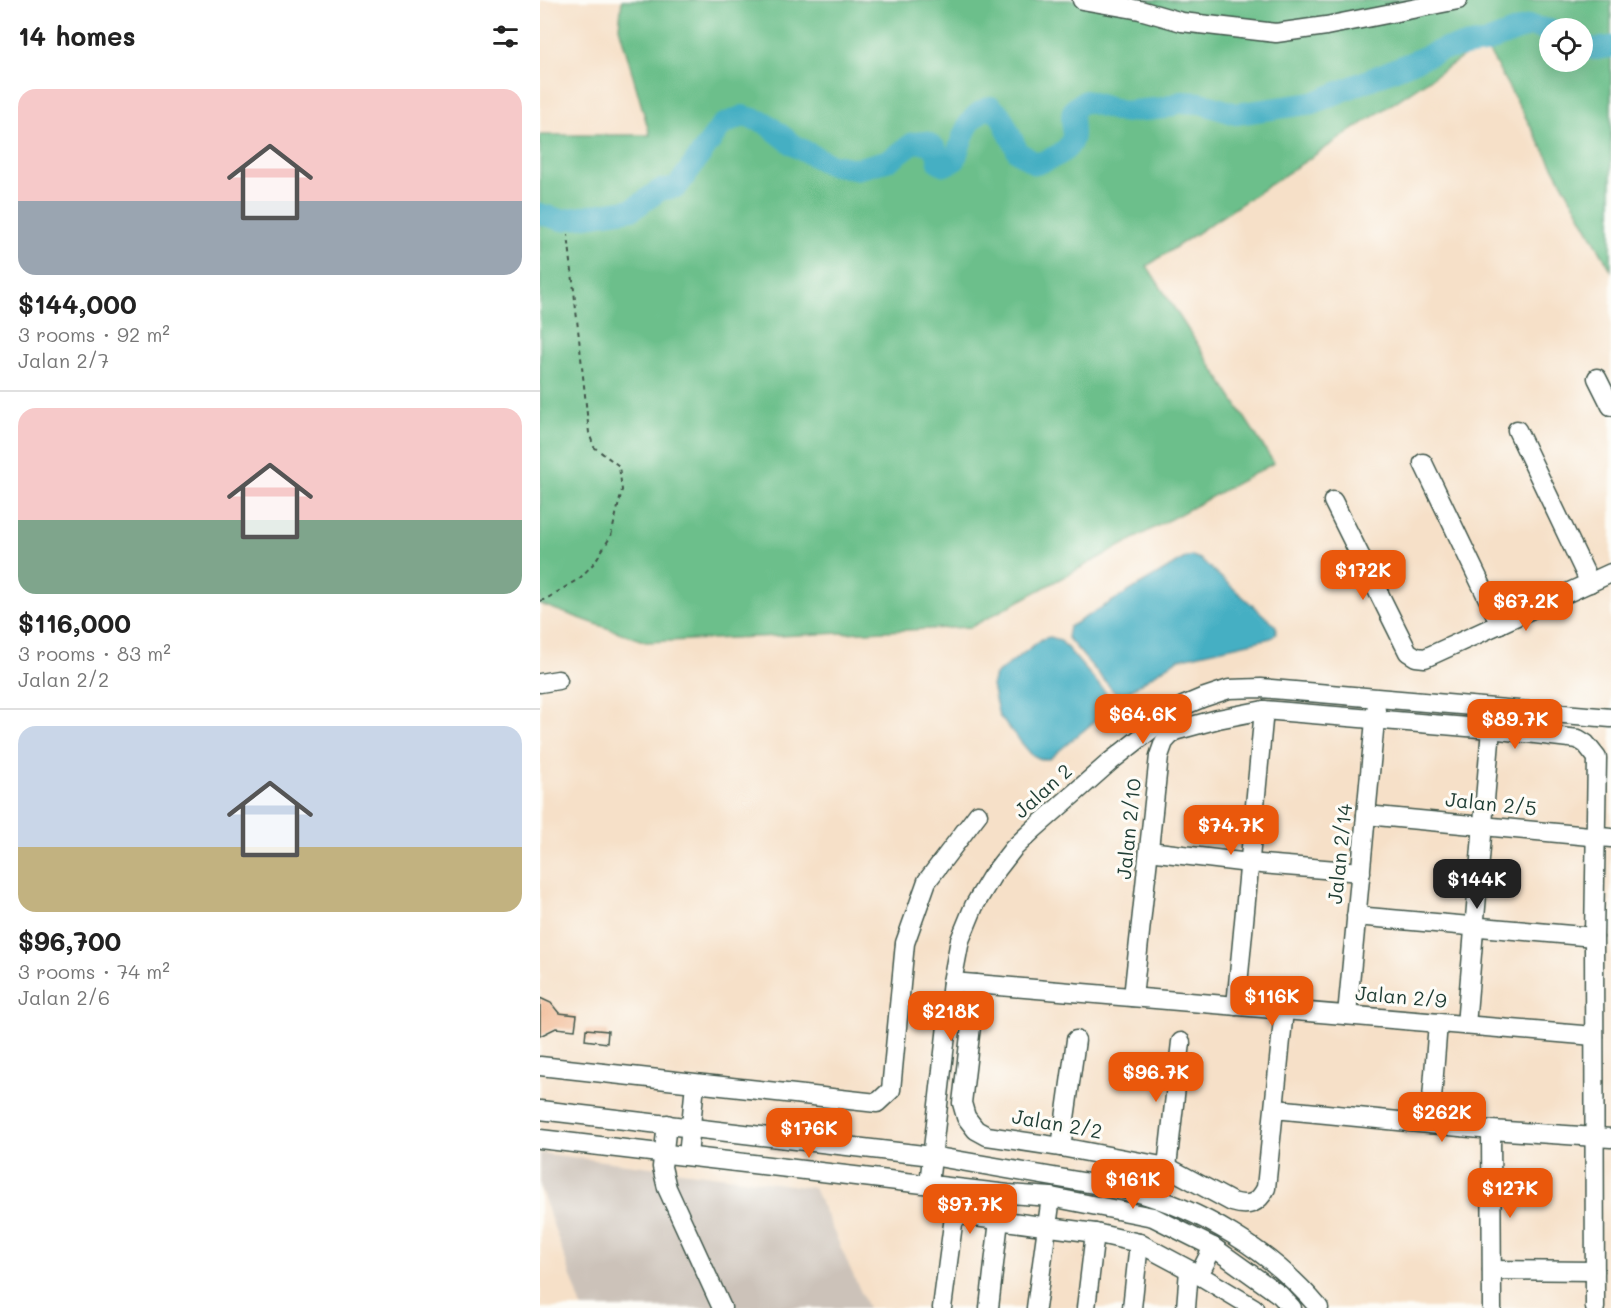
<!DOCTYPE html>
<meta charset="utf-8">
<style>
body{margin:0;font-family:Mali,sans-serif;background:#f2f2f2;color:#222;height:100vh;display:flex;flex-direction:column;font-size:22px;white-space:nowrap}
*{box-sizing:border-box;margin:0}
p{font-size:20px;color:#767676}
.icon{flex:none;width:33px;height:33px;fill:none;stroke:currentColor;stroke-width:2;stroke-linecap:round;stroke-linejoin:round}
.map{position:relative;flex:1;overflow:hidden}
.side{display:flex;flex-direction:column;background:#fff;width:540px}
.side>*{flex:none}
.controls{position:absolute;left:999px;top:18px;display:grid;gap:12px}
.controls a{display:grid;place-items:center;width:54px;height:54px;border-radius:50%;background:#fff;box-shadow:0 6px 24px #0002;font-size:30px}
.price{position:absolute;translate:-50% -51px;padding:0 14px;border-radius:12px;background:#ea580c;color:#fff;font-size:20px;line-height:39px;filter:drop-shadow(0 2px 3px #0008)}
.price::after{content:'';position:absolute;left:50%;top:36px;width:18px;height:14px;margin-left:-9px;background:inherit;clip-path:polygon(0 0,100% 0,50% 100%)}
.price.current{background:#222;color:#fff}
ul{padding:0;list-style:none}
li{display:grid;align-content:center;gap:12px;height:318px;padding:0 18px}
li+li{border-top:2px solid #e0e0e0}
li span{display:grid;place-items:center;height:186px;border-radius:18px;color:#555}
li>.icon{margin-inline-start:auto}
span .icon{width:108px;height:108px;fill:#fffc;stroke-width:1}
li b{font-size:26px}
h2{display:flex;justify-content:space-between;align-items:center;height:72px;padding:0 18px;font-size:26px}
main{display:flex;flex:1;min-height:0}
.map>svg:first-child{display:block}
.industrial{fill:#ccc2b9}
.forest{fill:#6cbf8b;stroke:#467e60;stroke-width:1.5;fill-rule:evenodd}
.water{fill:#44afc3;stroke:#32767c;stroke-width:1.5}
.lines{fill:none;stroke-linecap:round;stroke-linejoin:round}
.river{stroke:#44afc3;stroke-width:22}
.building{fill:#f0b187}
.minor-casing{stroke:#3f554a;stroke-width:21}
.path{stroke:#3f554a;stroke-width:2;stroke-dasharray:4.5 4.5;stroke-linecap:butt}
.minor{stroke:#fff;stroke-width:18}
.labels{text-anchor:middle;stroke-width:6;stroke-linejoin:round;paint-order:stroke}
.street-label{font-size:20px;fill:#1f3d34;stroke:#fdfcf7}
</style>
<main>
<section class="side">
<h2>14 homes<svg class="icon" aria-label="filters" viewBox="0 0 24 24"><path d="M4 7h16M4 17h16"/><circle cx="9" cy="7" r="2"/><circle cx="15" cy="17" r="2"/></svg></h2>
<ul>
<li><span style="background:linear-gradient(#f6c9c9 60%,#9aa5b1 0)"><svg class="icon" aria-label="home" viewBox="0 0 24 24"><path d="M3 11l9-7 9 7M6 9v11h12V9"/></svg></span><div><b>$144,000</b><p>3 rooms · 92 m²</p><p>Jalan 2/7</p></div></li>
<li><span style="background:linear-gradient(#f6c9c9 60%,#7fa58c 0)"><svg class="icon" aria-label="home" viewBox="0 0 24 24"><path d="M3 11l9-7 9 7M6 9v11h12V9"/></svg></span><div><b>$116,000</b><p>3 rooms · 83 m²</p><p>Jalan 2/2</p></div></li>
<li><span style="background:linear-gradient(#c9d6e8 65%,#c2b280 0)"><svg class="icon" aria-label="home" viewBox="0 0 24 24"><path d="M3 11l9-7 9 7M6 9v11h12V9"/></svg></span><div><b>$96,700</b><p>3 rooms · 74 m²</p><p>Jalan 2/6</p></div></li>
</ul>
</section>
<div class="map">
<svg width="1071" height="1308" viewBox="0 0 1071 1308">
<rect width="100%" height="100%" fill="#fdfcf7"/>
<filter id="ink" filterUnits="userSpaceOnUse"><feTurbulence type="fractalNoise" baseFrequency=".0167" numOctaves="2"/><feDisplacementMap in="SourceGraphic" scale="12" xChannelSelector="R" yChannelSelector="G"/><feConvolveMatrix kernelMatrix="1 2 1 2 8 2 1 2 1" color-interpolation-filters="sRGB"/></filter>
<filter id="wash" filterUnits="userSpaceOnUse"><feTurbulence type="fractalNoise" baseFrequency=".008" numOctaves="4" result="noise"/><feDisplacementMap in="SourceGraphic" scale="24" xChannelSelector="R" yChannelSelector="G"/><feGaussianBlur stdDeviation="1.35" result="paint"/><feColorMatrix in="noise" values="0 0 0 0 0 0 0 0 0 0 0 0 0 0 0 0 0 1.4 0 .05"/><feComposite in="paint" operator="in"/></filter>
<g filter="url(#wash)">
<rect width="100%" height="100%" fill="#f6e0c8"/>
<path class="industrial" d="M 0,1153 L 274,1188 L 328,1308 L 42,1308 L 0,1187 Z"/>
<path class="forest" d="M 82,0 L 1071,0 L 1071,270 L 944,43 L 607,266 L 734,463 L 431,627 L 106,642 L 0,604 L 0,135 L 110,135 L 79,27 ZM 1010,28 L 1042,28 L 1042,62 L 1010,62 Z"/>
<g class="water">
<path d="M 652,556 L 660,559 L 736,626 L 736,634 L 731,638 L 638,659 L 586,693 L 575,693 L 527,637 L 529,627 L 645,558 Z"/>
<path d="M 510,637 L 520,640 L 567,694 L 569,701 L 567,711 L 509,759 L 500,759 L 491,754 L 459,716 L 452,686 L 455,675 L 502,639 Z"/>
</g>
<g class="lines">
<g class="river">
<path d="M 1042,46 L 1054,49 L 1071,47"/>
<path d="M 0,214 L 22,220 L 93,209 L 120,190 L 137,187 L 182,125 L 203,116 L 224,122 L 255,146 L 289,164 L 316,169 L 350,160 L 373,143 L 386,142 L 396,149 L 399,162 L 405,165 L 415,160 C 422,139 427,114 451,107 L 461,116 L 478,152 L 496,164 C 511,159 534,152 533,132 C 533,115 527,110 546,101 L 582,112 L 624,108 L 641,102 L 661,103 L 696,114 L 773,103 L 904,49 L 944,43 L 989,26 L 1010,30"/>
</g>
</g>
<g id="blocks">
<g class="building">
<path d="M 0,998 L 11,1003 L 19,1013 L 37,1015 L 35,1030 L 16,1028 L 0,1036 Z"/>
<path d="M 46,1029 L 68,1031 L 67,1043 L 45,1040 Z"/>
</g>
</g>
</g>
<g filter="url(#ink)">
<use href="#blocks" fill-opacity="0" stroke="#3f554a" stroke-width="1.5"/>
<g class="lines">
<g class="minor-casing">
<g id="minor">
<path d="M 542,0 L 600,10 L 642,22 L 736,33 L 786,26 L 918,0"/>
<path d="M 1057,378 L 1071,406"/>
<path d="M 977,430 L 1050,583"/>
<path d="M 883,463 L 960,624"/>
<path d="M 793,501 L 868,652 L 876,657 L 885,658 L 1071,573"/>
<path d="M 0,683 L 18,680"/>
<path d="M 826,815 L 1071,838"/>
<path d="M 609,851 L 709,863 L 821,872"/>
<path d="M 816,916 L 1054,937"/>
<path d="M 412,982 L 1054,1036"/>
<path d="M 436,984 L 422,1103 L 426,1117 L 436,1130 L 447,1136 L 521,1147 L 627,1167 L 692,1202 C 709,1207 718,1204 726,1188 L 744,1010"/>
<path d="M 593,997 L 619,756 L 624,742 L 634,731 L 678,719 L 724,710 L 951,729 L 1038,739 L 1046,744 L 1057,758 L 1054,937 L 1055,1308"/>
<path d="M 696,1006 L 724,710"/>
<path d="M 807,1015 L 836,710"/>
<path d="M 926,1025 L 951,729"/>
<path d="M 0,1066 L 337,1103 L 351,1090 L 365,943 L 387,881 L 438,814"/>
<path d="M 735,1109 L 951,1130 L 1071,1138"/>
<path d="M 0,1110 L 392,1156 L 589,1190 C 660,1209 731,1250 779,1308"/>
<path d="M 127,1124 L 122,1167 L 127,1188 L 182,1308"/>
<path d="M 890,1124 L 898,1023"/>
<path d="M 951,1130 L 952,1308"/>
<path d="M 0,1139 L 468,1194 L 511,1197 L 613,1217 L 673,1247 L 740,1295 L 752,1308"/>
<path d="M 521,1147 L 536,1040"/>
<path d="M 148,1156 L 155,1084"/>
<path d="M 627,1167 L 641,1042"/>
<path d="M 389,1184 L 412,982 L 420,940 L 434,906 L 452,876 L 473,849 L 494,829 L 571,761 L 622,721 L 643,706 L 662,698 L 689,689 L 721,688 L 1071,718"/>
<path d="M 673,1247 L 659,1275 L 714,1308"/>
<path d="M 952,1270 L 1055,1271"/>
<path d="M 402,1308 L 413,1224 L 416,1217 L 420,1215 L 555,1233 L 599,1243 L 659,1275"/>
<path d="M 449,1308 L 459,1220"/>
<path d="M 496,1308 L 511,1197"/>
<path d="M 546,1308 L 555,1233"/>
<path d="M 592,1308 L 599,1243"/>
<path d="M 646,1308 L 649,1270"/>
</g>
</g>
<path class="path" d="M 0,601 L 6,599 L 40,578 L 54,563 L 71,536 L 82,490 L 79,466 L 54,447 L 49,433 L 28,234"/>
<use href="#minor" class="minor"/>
</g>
</g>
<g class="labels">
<g class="street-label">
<text transform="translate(503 791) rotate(-42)" y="7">Jalan 2</text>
<text transform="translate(951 804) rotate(6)" y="7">Jalan 2/5</text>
<text transform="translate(589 829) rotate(-84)" y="7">Jalan 2/10</text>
<text transform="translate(800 854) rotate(-84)" y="7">Jalan 2/14</text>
<text transform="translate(861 997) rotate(5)" y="7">Jalan 2/9</text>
<text transform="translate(517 1124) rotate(10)" y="7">Jalan 2/2</text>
</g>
</g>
</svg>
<div class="controls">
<a><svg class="icon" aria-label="locate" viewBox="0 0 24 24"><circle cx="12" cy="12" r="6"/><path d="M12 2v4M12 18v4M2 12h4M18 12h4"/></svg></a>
</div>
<b class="price" style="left:823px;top:601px">$172K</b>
<b class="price" style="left:986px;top:632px">$67.2K</b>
<b class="price" style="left:603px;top:745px">$64.6K</b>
<b class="price" style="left:975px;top:750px">$89.7K</b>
<b class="price" style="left:691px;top:856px">$74.7K</b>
<b class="price current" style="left:937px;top:910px">$144K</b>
<b class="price" style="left:732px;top:1027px">$116K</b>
<b class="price" style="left:411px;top:1042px">$218K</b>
<b class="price" style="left:616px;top:1103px">$96.7K</b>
<b class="price" style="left:902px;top:1143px">$262K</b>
<b class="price" style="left:269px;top:1159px">$176K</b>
<b class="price" style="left:593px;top:1210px">$161K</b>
<b class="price" style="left:970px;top:1219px">$127K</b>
<b class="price" style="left:430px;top:1235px">$97.7K</b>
</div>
</main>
